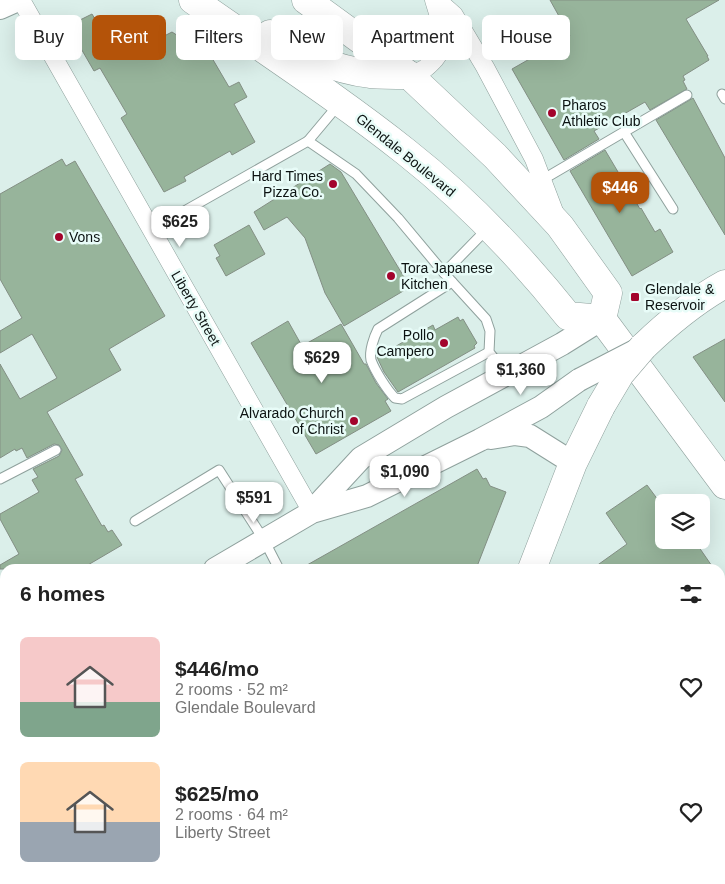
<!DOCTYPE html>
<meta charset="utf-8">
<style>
body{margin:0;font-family:Arial,sans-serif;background:#f2f2f2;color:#222;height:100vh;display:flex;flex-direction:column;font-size:19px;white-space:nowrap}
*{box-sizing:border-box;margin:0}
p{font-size:16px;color:#767676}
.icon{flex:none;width:28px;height:28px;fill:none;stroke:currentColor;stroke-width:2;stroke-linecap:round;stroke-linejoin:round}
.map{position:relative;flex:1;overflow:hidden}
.details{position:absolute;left:0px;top:564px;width:725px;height:321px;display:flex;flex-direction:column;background:#fff;border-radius:15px 15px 0 0;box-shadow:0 5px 20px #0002}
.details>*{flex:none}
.hud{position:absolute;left:15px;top:15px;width:695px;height:45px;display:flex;gap:10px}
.fabs{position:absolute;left:655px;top:494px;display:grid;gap:10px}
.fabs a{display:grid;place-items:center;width:55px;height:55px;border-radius:8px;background:#fff;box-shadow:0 5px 20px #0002;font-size:25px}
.price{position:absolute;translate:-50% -42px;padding:0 11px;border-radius:10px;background:#fff;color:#222;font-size:16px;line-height:32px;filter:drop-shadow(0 1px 2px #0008)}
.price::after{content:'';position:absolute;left:50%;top:30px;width:15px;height:11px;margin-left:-8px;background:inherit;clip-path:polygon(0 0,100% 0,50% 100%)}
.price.selected{background:#b45309;color:#fff}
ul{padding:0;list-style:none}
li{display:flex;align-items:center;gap:15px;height:125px;padding:0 20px}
li span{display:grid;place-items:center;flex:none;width:140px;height:100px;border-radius:8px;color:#555}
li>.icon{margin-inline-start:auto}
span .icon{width:60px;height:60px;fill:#fffc;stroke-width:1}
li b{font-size:21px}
h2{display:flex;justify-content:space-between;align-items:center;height:60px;padding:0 20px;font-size:21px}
.pill{padding:0 18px;border-radius:8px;background:#fff;box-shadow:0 5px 20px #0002;font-size:18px;line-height:45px}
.pill.selected{background:#b45309;color:#fff}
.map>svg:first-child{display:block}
.building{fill:#97b49b;stroke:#838f84}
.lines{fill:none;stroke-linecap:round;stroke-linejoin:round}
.service-casing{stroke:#8fa19d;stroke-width:11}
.minor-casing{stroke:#8fa19d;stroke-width:19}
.tertiary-casing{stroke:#8fa19d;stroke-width:24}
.primary-casing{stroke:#8fa19d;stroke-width:29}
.service{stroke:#fff;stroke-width:9}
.minor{stroke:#fff;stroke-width:18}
.tertiary{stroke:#fff;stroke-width:22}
.primary{stroke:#fff;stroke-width:28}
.tertiary-bridge-casing{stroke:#8fa19d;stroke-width:24;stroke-linecap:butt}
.primary-bridge-casing{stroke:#8fa19d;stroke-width:29;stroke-linecap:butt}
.tertiary-bridge{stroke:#fff;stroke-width:22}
.primary-bridge{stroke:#fff;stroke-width:28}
.poi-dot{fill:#a3042c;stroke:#e8fcf8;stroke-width:2}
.labels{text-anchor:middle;stroke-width:5;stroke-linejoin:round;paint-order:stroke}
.poi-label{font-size:14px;fill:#0c1312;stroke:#e8fcf8;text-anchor:start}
.street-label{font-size:14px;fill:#0c1312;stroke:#e8fcf8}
</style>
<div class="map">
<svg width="725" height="884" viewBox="0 0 725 884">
<rect width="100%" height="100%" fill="#dbefea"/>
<g class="building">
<path d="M 550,0 L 719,0 L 686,19 L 708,56 L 707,56 L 709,60 L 683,76 L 685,80 L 683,81 L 687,89 L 650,110 L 645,102 L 594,131 L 599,139 L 564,160 L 512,69 L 570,36 Z"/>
<path d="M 92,14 L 119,59 L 172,32 L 212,58 L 229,87 L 239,82 L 247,97 L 234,104 L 255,142 L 232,155 L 230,151 L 184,177 L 186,181 L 164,192 L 121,118 L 127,114 L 100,68 L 94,71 L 68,26 Z"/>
<path d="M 693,98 L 725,158 L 725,235 L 656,120 Z"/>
<path d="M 605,150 L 640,209 L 641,208 L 655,232 L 660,229 L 673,252 L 632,276 L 570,171 Z"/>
<path d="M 62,159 L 66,166 L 75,161 L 165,316 L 109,349 L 121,370 L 47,412 L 83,475 L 75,479 L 102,526 L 104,525 L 108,532 L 112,530 L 122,545 L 81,569 L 0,569 L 0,565 L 19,554 L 0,519 L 0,514 L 39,492 L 32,480 L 38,477 L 33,469 L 59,456 L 62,450 L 59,445 L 54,444 L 27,458 L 22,448 L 16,451 L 15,449 L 0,458 L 0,364 L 20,399 L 57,378 L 32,334 L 0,353 L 0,331 L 22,318 L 0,279 L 0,194 Z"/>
<path d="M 330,164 L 341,172 L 410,287 L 344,326 L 325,293 L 305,238 L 287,217 L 264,230 L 254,212 Z"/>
<path d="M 249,225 L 265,254 L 226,276 L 216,258 L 220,256 L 214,245 Z"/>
<path d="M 458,317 L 460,321 L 463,319 L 477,343 L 474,346 L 475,348 L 398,392 L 384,372 L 377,357 L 433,325 L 435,330 Z"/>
<path d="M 288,321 L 302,346 L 341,324 L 364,364 L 366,364 L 376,383 L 388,399 L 385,401 L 391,411 L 316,454 L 251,343 Z"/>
<path d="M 725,339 L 725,402 L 693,357 Z"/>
<path d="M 477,469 L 483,479 L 486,478 L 490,486 L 506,492 L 476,569 L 300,569 Z"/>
<path d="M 647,485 L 664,508 L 664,540 L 694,540 L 714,569 L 592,569 L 627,544 L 606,513 Z"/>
</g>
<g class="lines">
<g class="service-casing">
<g id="service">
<path d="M 722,94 L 725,99"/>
<path d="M 339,104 L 308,141 L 356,174 L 398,218 L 444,273"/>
<path d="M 624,132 L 673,209"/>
<path d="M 542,180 L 687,95"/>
<path d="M 487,229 L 444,273 L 486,319 L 490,331 L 489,352 L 506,373"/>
<path d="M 151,230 L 308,141"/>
<path d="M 452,282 L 378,329 C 374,337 369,351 371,360 C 375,371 387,390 395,398 L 402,399 L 489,352"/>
<path d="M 0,479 L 56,450"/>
<path d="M 135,521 L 219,470 L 264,540 L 279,569"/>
<path d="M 720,706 L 725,702"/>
<path d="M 720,753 L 725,750"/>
</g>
</g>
<g class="minor-casing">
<g id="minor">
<path d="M 21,0 L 312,512"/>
<path d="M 437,0 L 454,15 L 485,67 L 534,159 L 555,214"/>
<path d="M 409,75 C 423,71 426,69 435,59 C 450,41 440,21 434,0"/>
<path d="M 577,880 L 579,884"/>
</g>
</g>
<g class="tertiary-casing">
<g id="tertiary">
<path d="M 0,8 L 18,0"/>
<path d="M 491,438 L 515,434 L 530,436 L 573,463"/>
<path d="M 312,511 L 361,458 L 446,407 L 562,344 L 602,319"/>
<path d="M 215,569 L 312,512 L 367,496 L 480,440 L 541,407 L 579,380"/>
<path d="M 720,808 L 725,811"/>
</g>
</g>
<g class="primary-casing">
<g id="primary">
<path d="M 193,0 C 264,50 338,98 406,152 C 467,200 520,256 568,316 L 602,319 L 725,485"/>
<path d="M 306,0 L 409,75 L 495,156 L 560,226 L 608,293 L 602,319"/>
<path d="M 270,34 C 300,55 334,69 370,74 C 383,75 397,75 409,75"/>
<path d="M 643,347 C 668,323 694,301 725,284"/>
<path d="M 532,569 L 573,463 L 601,406"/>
<path d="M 0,698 L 5,706"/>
<path d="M 105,880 L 107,884"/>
<path d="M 405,884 L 406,880"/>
</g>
</g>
<use href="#service" class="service"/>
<use href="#minor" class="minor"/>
<use href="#tertiary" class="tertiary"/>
<use href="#primary" class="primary"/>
<g class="tertiary-bridge-casing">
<path id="tertiary-bridge" d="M 579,380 L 637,350"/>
</g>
<g class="primary-bridge-casing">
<path id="primary-bridge" d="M 601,406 L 620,374 L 643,347"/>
</g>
<use href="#tertiary-bridge" class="tertiary-bridge"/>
<use href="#primary-bridge" class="primary-bridge"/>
</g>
<g class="poi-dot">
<circle cx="552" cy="113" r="5"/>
<circle cx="333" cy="184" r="5"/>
<circle cx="59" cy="237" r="5"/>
<circle cx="391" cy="276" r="5"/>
<rect x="630" y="292" width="10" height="10" rx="2.5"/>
<circle cx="444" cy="343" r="5"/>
<circle cx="354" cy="421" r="5"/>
</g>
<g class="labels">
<g class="poi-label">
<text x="562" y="110">Pharos<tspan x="562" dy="16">Athletic Club</tspan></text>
<text x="323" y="181" text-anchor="end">Hard Times<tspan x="323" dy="16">Pizza Co.</tspan></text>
<text x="69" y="242">Vons</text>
<text x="401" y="273">Tora Japanese<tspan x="401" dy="16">Kitchen</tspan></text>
<text x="645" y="294">Glendale &amp;<tspan x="645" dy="16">Reservoir</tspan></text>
<text x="434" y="340" text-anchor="end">Pollo<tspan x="434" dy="16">Campero</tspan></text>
<text x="344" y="418" text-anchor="end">Alvarado Church<tspan x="344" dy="16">of Christ</tspan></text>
</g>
<g class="street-label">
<text transform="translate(406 155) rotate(39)" y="5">Glendale Boulevard</text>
<text transform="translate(196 308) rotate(60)" y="5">Liberty Street</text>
</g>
</g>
</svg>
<div class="fabs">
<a><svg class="icon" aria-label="layers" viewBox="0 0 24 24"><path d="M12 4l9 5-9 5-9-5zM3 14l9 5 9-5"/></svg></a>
</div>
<b class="price selected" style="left:620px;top:214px">$446</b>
<b class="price" style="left:180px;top:248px">$625</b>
<b class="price" style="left:322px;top:384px">$629</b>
<b class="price" style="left:521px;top:396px">$1,360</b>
<b class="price" style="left:405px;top:498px">$1,090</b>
<b class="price" style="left:254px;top:524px">$591</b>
<div class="hud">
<a class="pill">Buy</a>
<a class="pill selected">Rent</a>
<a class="pill">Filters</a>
<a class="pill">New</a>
<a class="pill">Apartment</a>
<a class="pill">House</a>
</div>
<section class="details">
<h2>6 homes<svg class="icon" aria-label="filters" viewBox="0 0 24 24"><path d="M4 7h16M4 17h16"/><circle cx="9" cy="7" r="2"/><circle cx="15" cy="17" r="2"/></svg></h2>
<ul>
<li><span style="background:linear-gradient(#f6c9c9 65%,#7fa58c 0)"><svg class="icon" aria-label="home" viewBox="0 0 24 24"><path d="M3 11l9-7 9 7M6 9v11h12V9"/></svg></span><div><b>$446/mo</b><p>2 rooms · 52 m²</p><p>Glendale Boulevard</p></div><svg class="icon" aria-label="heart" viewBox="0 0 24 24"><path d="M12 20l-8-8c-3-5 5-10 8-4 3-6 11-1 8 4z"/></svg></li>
<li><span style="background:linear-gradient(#ffd9b3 60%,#9aa5b1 0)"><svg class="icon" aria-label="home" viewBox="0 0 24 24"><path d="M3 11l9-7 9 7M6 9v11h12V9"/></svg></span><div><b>$625/mo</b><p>2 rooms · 64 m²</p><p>Liberty Street</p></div><svg class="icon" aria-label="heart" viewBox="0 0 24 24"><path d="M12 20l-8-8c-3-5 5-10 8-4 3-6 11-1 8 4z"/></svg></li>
</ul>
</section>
</div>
